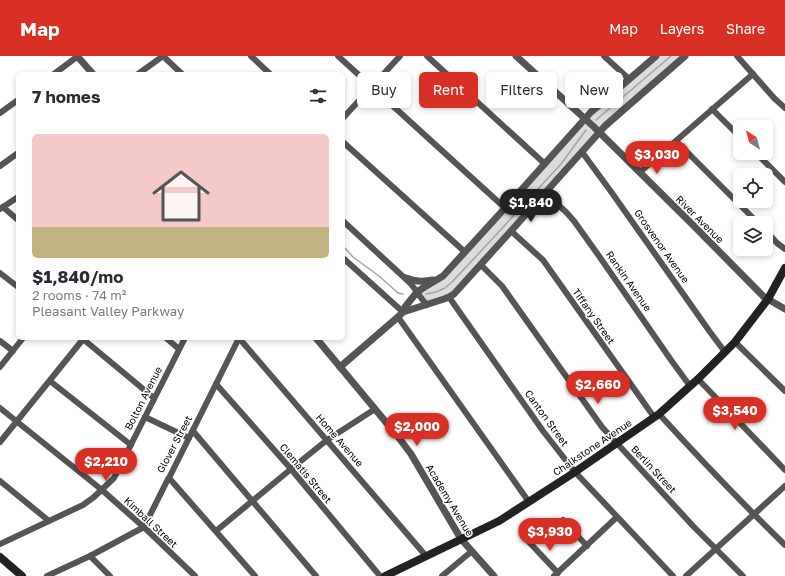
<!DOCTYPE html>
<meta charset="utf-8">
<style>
body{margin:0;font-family:"Golos Text",sans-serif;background:#f2f2f3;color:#2b2b33;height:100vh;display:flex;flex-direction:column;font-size:15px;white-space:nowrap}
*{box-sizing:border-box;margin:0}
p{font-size:13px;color:#7c7c81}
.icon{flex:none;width:22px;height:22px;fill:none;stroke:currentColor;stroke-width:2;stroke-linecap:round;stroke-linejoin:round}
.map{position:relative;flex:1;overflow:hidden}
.side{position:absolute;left:16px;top:16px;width:329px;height:268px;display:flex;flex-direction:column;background:#fff;border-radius:6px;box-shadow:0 2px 6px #0003}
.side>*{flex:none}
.banner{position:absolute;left:357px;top:16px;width:368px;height:36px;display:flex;gap:8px}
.needle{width:26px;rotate:324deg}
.controls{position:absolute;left:733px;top:64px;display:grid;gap:8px}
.controls a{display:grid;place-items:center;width:40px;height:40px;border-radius:6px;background:#fff;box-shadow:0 2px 6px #0003;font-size:20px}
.price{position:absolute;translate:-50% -34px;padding:0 9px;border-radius:14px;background:#d93025;color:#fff;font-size:13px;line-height:26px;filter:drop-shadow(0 1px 2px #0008)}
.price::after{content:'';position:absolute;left:50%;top:24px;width:12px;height:9px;margin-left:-6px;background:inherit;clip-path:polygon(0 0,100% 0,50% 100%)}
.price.current{background:#222;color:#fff}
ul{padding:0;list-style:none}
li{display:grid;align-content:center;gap:8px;height:212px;padding:0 16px}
li span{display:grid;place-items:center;height:124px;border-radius:6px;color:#555}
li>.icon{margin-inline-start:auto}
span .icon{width:72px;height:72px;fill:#fffc;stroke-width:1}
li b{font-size:17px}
h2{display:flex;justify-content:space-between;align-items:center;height:48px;padding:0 16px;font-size:17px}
.pill{padding:0 14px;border-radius:6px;background:#fff;box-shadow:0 2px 6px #0003;font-size:14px;line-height:36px}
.pill.current{background:#d93025;color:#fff}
header{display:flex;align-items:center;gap:24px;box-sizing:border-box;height:56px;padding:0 20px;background:#d93025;color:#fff}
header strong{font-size:19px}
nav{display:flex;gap:22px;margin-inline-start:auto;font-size:14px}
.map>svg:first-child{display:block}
.green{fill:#dcdcdc}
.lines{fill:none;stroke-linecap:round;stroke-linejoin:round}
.stream{stroke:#a3a3a3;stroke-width:1.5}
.minor{stroke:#555;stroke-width:6}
.tertiary{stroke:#555;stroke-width:7}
.secondary{stroke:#222;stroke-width:8}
.labels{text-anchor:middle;stroke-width:3;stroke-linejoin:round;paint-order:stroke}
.street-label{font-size:10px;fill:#000;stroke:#fff}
</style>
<header>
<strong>Map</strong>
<nav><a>Map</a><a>Layers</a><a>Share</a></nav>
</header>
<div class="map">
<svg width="785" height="520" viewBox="0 0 785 520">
<rect width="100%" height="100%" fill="#fff"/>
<path class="green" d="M 659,0 L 688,0 L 599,76 L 449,241 L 427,249 L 417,236 L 438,226 L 585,63 Z"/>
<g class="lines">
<g class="stream">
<path d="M 596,64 L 671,0"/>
<path d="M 343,190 L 353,201 L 379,220 L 398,237 L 403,238"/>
<path d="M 426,238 L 436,236 L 445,232 L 452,226 L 482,194 L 561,108 L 586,74"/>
</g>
<g class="minor">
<path d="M 163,0 L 182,18"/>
<path d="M 251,0 L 270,18"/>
<path d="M 338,0 L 505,152"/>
<path d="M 427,0 L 545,108"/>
<path d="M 604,0 L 629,23"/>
<path d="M 737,0 L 774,42 L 785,52"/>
<path d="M 54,18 L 78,0"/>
<path d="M 138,18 L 163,0"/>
<path d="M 712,53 L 740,81"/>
<path d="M 0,57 L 18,44"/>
<path d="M 343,62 L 400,0"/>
<path d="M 676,85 L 758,167"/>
<path d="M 343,86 L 465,196"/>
<path d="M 582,96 L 612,137 L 710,276 L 725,296"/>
<path d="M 756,97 L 785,126"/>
<path d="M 0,110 L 18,97"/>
<path d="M 640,116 L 753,18"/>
<path d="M 545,137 L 566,156 L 574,165 L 599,200 L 671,304 L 690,330"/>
<path d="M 3,151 L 18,164"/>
<path d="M 0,153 L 18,141"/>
<path d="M 343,165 L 409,226 C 416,233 420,242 427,249"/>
<path d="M 511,175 L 543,204 L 654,361"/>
<path d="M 766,175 L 777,187 L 785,193"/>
<path d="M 343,202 L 403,256"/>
<path d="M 481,209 L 502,230 L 602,371 L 693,470 L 743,520"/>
<path d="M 0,217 L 18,231"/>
<path d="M 449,241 L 543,375 L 575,416 L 673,520"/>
<path d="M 398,261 L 529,446"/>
<path d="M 166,282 L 179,293"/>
<path d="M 239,282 L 426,500"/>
<path d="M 83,283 L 154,342"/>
<path d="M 0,285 L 13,295"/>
<path d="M 735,286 L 785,335"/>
<path d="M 0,311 L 23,282"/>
<path d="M 698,323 L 785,414"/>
<path d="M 50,325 L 131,389"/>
<path d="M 216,328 L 291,413 L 380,520"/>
<path d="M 0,352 L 102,434 L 147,474 L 195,520"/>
<path d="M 659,358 C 700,403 742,447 785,489"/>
<path d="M 145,361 L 189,382"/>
<path d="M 193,375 L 316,520"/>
<path d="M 0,386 L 84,282"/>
<path d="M 169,422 L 255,520"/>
<path d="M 0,425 L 49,465"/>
<path d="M 563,464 L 587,490"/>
<path d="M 216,475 L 291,413 L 327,384 L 375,353"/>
<path d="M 529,486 L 558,517"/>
<path d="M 0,488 L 83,449 L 94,441 L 114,422 L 185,282"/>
<path d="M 90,500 L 110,520"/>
<path d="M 47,520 L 90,500 L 144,471 L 168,423 L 169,422 L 239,282"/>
<path d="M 442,520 L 472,495"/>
<path d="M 554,520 L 617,461"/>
<path d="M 686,520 L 785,430"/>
</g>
<g class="tertiary">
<path d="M 77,0 L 93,18"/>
<path d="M 516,0 L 594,71 L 693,169 L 764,241 L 785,253"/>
<path d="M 406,222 C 415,226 423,226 433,224"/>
<path d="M 403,256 L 444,243 L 449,241 L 454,238 L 511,175 L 605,70 L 685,0"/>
<path d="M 316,282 L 375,353 L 399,382 L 411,398 L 461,483 L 494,520"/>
<path d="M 340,311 L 398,261 L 403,256 L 405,251 L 417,236 L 423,232 L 443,220 L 505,152 L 591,56 L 656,0"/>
</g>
<g class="secondary">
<path d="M 0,501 L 22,520"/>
<path d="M 385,520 L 499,465 L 572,418 L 659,358 L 698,323 L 735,286 L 768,243 L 785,212"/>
</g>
</g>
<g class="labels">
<g class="street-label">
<text transform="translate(700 163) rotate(45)" y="4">River Avenue</text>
<text transform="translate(662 190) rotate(55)" y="4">Grosvenor Avenue</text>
<text transform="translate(629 225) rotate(55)" y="4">Rankin Avenue</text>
<text transform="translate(594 260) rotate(55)" y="4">Tiffany Street</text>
<text transform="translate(143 342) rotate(-63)" y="4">Bolton Avenue</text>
<text transform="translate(547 362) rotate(54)" y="4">Canton Street</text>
<text transform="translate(340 384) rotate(49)" y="4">Home Avenue</text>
<text transform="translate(174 388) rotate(-62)" y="4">Glover Street</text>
<text transform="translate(592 391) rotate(-34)" y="4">Chalkstone Avenue</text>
<text transform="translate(654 413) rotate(47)" y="4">Berlin Street</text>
<text transform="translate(306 417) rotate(50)" y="4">Clematis Street</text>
<text transform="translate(450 444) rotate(59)" y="4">Academy Avenue</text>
<text transform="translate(151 466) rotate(43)" y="4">Kimball Street</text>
</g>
</g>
</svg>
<div class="controls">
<a><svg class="needle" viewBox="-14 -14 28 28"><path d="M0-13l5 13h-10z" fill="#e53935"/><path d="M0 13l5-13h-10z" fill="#7c7c81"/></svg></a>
<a><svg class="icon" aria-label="locate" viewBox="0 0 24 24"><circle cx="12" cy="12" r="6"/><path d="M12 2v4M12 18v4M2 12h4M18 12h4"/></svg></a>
<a><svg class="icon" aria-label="layers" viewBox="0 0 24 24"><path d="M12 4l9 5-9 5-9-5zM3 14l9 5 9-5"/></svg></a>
</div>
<b class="price" style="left:657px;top:119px">$3,030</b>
<b class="price current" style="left:531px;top:167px">$1,840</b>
<b class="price" style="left:598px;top:349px">$2,660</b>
<b class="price" style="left:735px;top:375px">$3,540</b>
<b class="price" style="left:417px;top:391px">$2,000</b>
<b class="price" style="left:106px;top:426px">$2,210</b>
<b class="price" style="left:550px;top:496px">$3,930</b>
<div class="banner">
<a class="pill">Buy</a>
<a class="pill current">Rent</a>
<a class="pill">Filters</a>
<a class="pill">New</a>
</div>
<section class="side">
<h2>7 homes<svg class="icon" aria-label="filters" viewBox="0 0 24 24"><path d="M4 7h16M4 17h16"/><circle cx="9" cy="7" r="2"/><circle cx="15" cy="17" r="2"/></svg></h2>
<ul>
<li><span style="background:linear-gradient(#f6c9c9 75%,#c2b280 0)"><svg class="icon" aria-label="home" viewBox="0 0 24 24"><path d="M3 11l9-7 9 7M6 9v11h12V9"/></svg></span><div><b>$1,840/mo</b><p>2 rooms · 74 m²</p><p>Pleasant Valley Parkway</p></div></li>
</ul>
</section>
</div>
